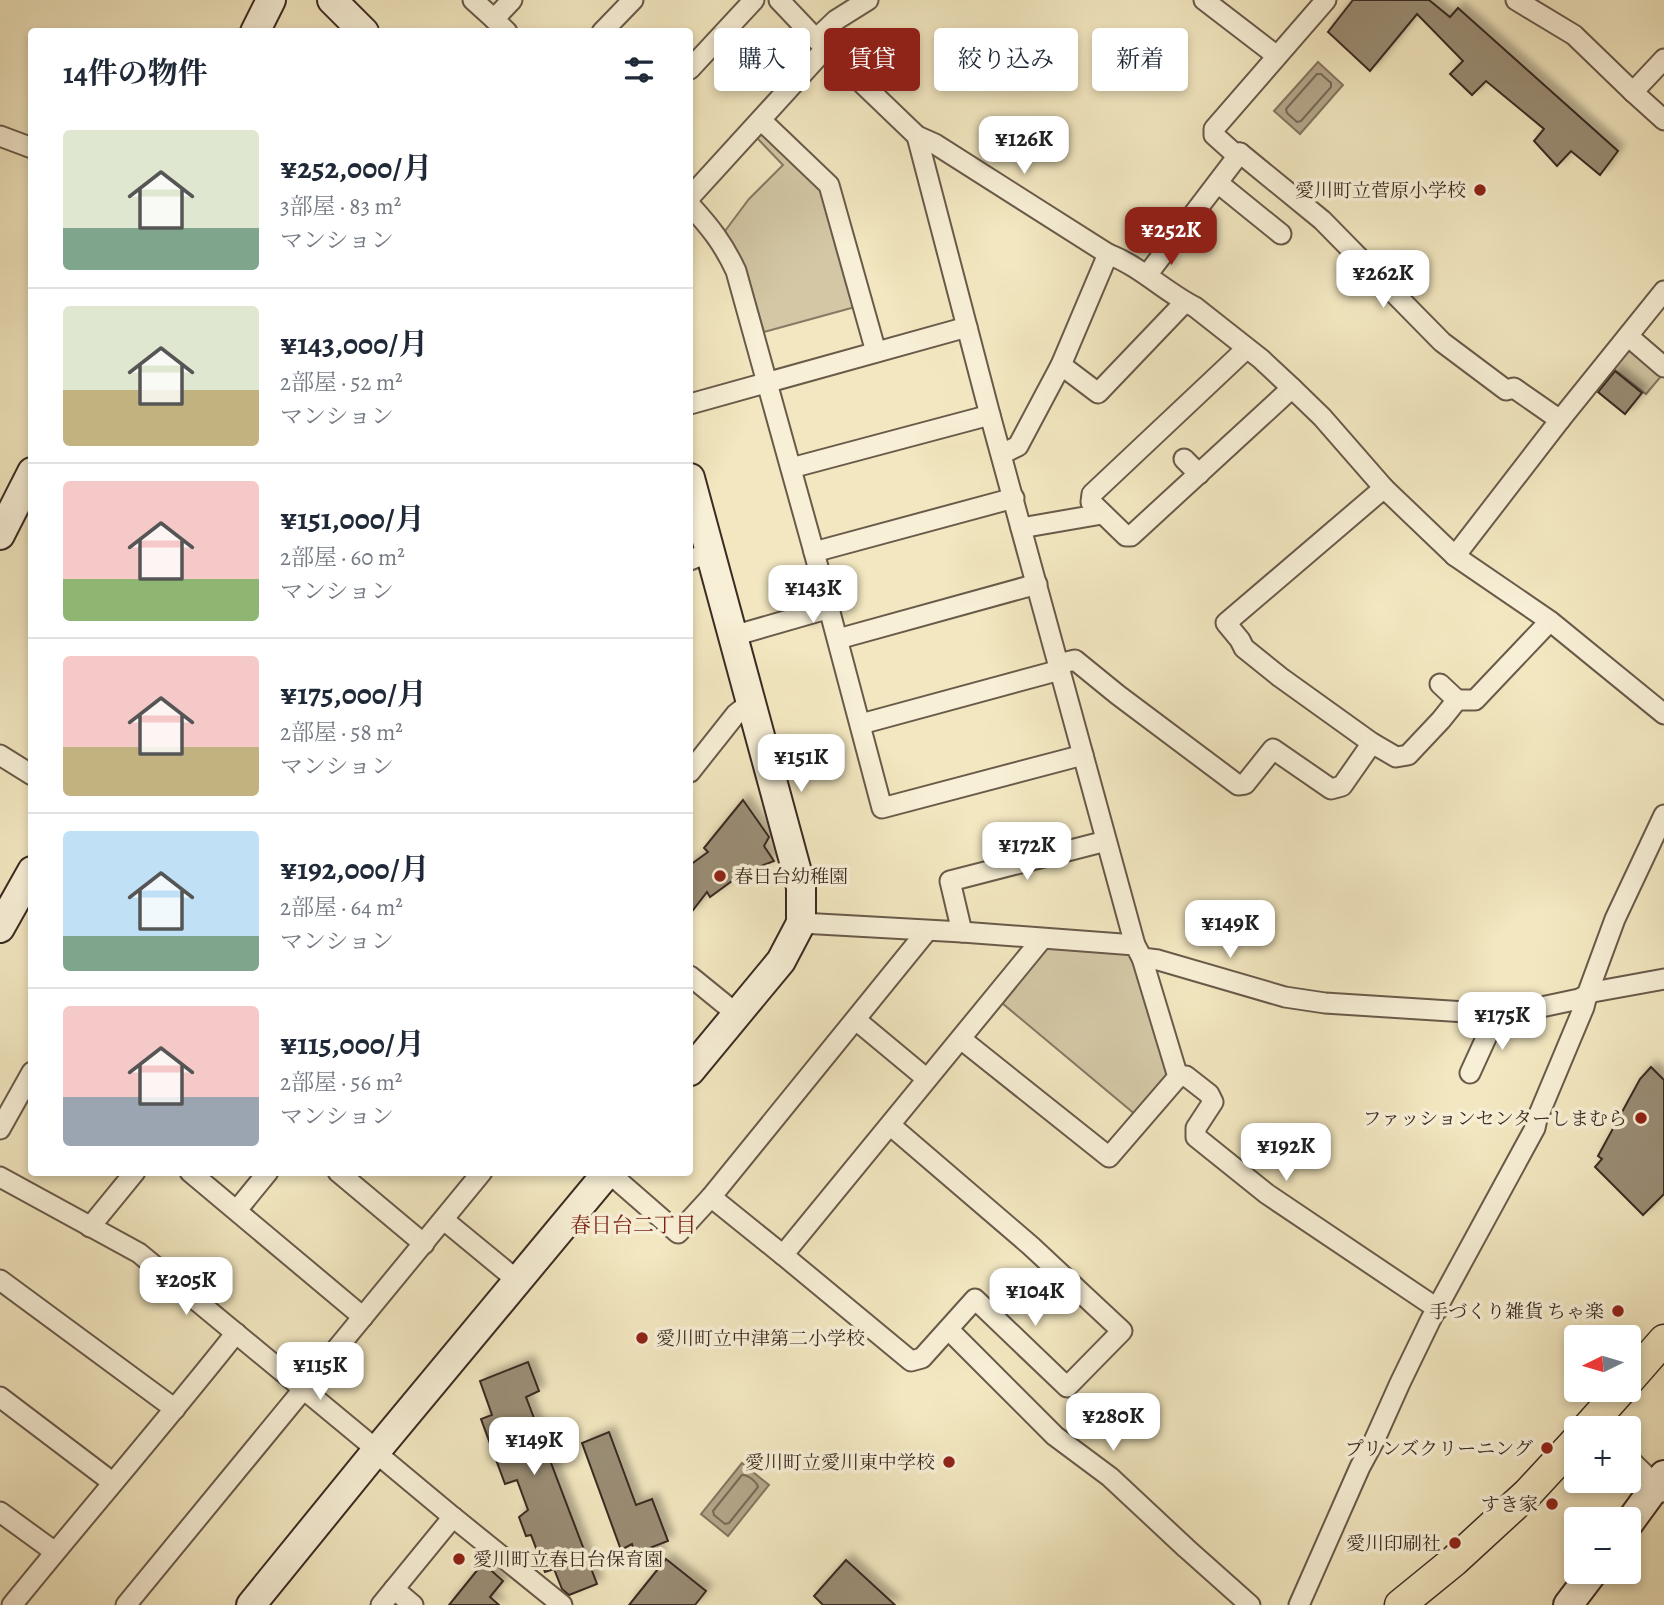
<!DOCTYPE html>
<html lang="ja">
<meta charset="utf-8">
<style>
body{margin:0;font-family:Alegreya,"Noto Serif JP",serif;background:#f2f2f3;color:#1f2937;height:100vh;display:flex;flex-direction:column;font-size:26px;white-space:nowrap}
*{box-sizing:border-box;margin:0}
p{font-size:23px;color:#747a83}
.icon{flex:none;width:38px;height:38px;fill:none;stroke:currentColor;stroke-width:2;stroke-linecap:round;stroke-linejoin:round}
.map{position:relative;flex:1;overflow:hidden}
.details{position:absolute;left:28px;top:28px;width:665px;height:1148px;display:flex;flex-direction:column;background:#fff;border-radius:7px;box-shadow:0 4px 10px #0003}
.details>*{flex:none}
.banner{position:absolute;left:714px;top:28px;width:665px;height:63px;display:flex;gap:14px}
.needle{width:46px;rotate:265deg}
.fabs{position:absolute;left:1564px;top:1325px;display:grid;gap:14px}
.fabs a{display:grid;place-items:center;width:77px;height:77px;border-radius:7px;background:#fff;box-shadow:0 4px 10px #0003;font-size:35px}
.price{position:absolute;translate:-50% -60px;padding:0 16px;border-radius:14px;background:#fff;color:#222;font-size:23px;line-height:46px;filter:drop-shadow(0 2px 4px #0008)}
.price::after{content:'';position:absolute;left:50%;top:42px;width:21px;height:16px;margin-left:-10px;background:inherit;clip-path:polygon(0 0,100% 0,50% 100%)}
.price.active{background:#8f2418;color:#fff}
ul{padding:0;list-style:none}
li{display:flex;align-items:center;gap:21px;height:175px;padding:0 35px}
li+li{border-top:2px solid #e0e1e3}
li span{display:grid;place-items:center;flex:none;width:196px;height:140px;border-radius:7px;color:#555}
li>.icon{margin-inline-start:auto}
span .icon{width:84px;height:84px;fill:#fffc;stroke-width:1}
li b{font-size:30px}
h2{display:flex;justify-content:space-between;align-items:center;height:84px;padding:0 35px;font-size:30px}
.chip{padding:0 24px;border-radius:7px;background:#fff;box-shadow:0 4px 10px #0003;font-size:24px;line-height:63px}
.chip.active{background:#8f2418;color:#fff}
.map>svg:first-child{display:block}
.green{fill:#d3c7a5;stroke:#877964;stroke-width:2}
.water{fill:#b4a78b;stroke:#847561;stroke-width:2}
.lines{fill:none;stroke-linecap:round;stroke-linejoin:round}
.shore{stroke:#786957;stroke-width:2}
.building{fill:#9a8d75;stroke:#3b2b23;stroke-width:2;filter:url(#shadow)}
.street-casing{stroke:#695a4a;stroke-width:23}
.secondary-casing{stroke:#3b2b23;stroke-width:32}
.primary-casing{stroke:#3b2b23;stroke-width:33}
.street{stroke:#f7efd6;stroke-width:19}
.secondary{stroke:#f7efd6;stroke-width:28}
.primary{stroke:#f2e7c0;stroke-width:30}
.poi-dot{fill:#8f2418;stroke:#f7efd6;stroke-width:2.5}
.labels{text-anchor:middle;stroke-width:7;stroke-linejoin:round;paint-order:stroke}
.poi-label{font-size:19px;fill:#3b2b23;stroke:#f7efd6;text-anchor:end}
.neighbourhood-label{font-size:21px;fill:#7a1f14;stroke:#f7efd6}
</style>
<div class="map">
<svg width="1664" height="1605" viewBox="0 0 1664 1605">
<defs>
<filter id="shadow"><feDropShadow dx="6" dy="-6" stdDeviation="3.5" flood-color="#0004"/></filter>
</defs>
<rect width="100%" height="100%" fill="#f2e7c0"/>
<filter id="stains"><feTurbulence type="fractalNoise" baseFrequency=".00286" numOctaves="4"/><feColorMatrix values="0 0 0 0 .2 0 0 0 0 .09 0 0 0 0 .02 0 0 0 .5 -.17"/></filter>
<radialGradient id="worn" r=".72"><stop offset=".6" stop-color="#630" stop-opacity="0"/><stop offset="1" stop-color="#630" stop-opacity=".3"/></radialGradient>
<g class="green">
<path d="M 762,129 L 824,190 L 855,307 L 764,332 L 746,270 L 725,231 L 749,199 L 783,165 L 756,137 Z"/>
<path d="M 1633,347 L 1663,374 L 1646,394 L 1610,366 L 1624,348 Z"/>
<path d="M 1044,947 L 1135,953 L 1169,1075 L 1136,1115 L 1002,1003 Z"/>
</g>
<g class="water">
<path d="M 1318,62 L 1343,85 L 1300,134 L 1274,111 Z"/>
<path d="M 742,1463 L 769,1485 L 728,1536 L 701,1514 Z"/>
</g>
<g class="lines">
<g class="shore">
<path d="M 1317,74 L 1321,74 L 1331,83 L 1331,87 L 1301,121 L 1297,122 L 1287,113 L 1286,109 Z"/>
<path d="M 742,1475 C 747,1474 757,1482 758,1487 L 729,1523 L 725,1524 L 714,1515 L 713,1511 Z"/>
</g>
</g>
<g class="building">
<path d="M 1353,0 L 1429,0 L 1450,17 L 1458,8 L 1618,151 L 1600,175 L 1571,151 L 1557,166 L 1534,141 L 1544,129 L 1486,81 L 1472,95 L 1450,74 L 1463,61 L 1417,14 L 1370,71 L 1328,32 Z"/>
<path d="M 1615,371 L 1642,393 L 1625,414 L 1598,392 Z"/>
<path d="M 743,800 L 769,837 L 764,846 L 774,861 L 743,873 L 710,897 L 707,892 L 690,914 L 690,865 L 708,852 L 704,848 Z"/>
<path d="M 1651,1067 L 1664,1080 L 1664,1194 L 1643,1215 L 1595,1167 L 1602,1159 L 1598,1156 L 1640,1079 Z"/>
<path d="M 528,1362 L 539,1391 L 526,1397 L 597,1584 L 569,1595 L 562,1589 L 554,1569 L 545,1572 L 531,1535 L 526,1536 L 519,1517 L 528,1510 L 517,1480 L 505,1484 L 481,1419 L 492,1415 L 480,1381 Z"/>
<path d="M 609,1432 L 636,1505 L 652,1499 L 668,1541 L 652,1547 L 662,1555 L 638,1563 L 632,1544 L 621,1550 L 582,1443 Z"/>
<path d="M 666,1559 L 706,1591 L 695,1605 L 629,1605 Z"/>
<path d="M 846,1560 L 895,1605 L 823,1605 L 814,1596 Z"/>
<path d="M 483,1563 L 503,1581 L 490,1597 L 499,1605 L 449,1605 Z"/>
</g>
<g class="lines">
<g class="street-casing">
<g id="street">
<path d="M 473,0 L 494,19"/>
<path d="M 779,0 L 816,39"/>
<path d="M 868,0 L 836,20 L 816,39 L 917,136 L 990,415 L 1135,945"/>
<path d="M 1204,0 L 1277,56"/>
<path d="M 1516,0 L 1574,35 L 1633,92"/>
<path d="M 507,32 L 494,19 L 512,0"/>
<path d="M 602,32 L 633,0"/>
<path d="M 1664,59 L 1633,92 L 1664,120"/>
<path d="M 690,69 L 754,0"/>
<path d="M 761,120 L 829,185 L 876,352"/>
<path d="M 0,136 L 32,148"/>
<path d="M 917,136 L 935,144 L 1108,254"/>
<path d="M 1240,153 L 1322,220 L 1442,342 L 1506,390 L 1514,388 L 1560,420"/>
<path d="M 1218,183 L 1281,234"/>
<path d="M 690,197 L 825,49"/>
<path d="M 690,205 C 710,227 723,243 736,271 L 814,552 L 882,808 L 1083,755"/>
<path d="M 1147,275 L 1240,153 L 1234,153 L 1214,135 L 1214,129 L 1326,0"/>
<path d="M 1628,336 L 1664,367"/>
<path d="M 1246,349 L 1092,494 L 1091,502 L 1126,536 L 1131,536 L 1292,388"/>
<path d="M 1061,365 L 1098,393 L 1185,302"/>
<path d="M 690,404 L 967,327"/>
<path d="M 1002,454 L 1018,446 L 1061,365 L 1108,254 C 1140,266 1165,292 1195,307 L 1261,359 L 1292,388 L 1322,417 L 1384,488"/>
<path d="M 1184,459 L 1199,474"/>
<path d="M 791,468 L 990,415"/>
<path d="M 1021,528 L 1102,514"/>
<path d="M 814,552 L 1014,498"/>
<path d="M 1455,556 L 1560,420 L 1664,291"/>
<path d="M 690,560 L 710,552"/>
<path d="M 1550,621 L 1475,700 L 1457,700 L 1441,720 L 1408,755 L 1396,757 L 1372,743 L 1280,677 L 1244,648 L 1240,640 L 1226,623 L 1384,488 L 1455,556 L 1550,621 L 1664,714"/>
<path d="M 733,636 L 830,608"/>
<path d="M 838,639 L 1037,584"/>
<path d="M 1058,664 L 1075,660 L 1118,695 L 1238,785 L 1245,784 L 1273,749 L 1331,789 L 1342,786 L 1372,743"/>
<path d="M 1440,684 L 1457,700"/>
<path d="M 861,724 L 1060,670"/>
<path d="M 0,755 L 32,775"/>
<path d="M 690,772 L 736,714 L 751,702"/>
<path d="M 801,923 L 962,932 L 1135,945 L 1142,958 L 1158,960 L 1285,997 L 1325,1003 L 1497,1014 L 1513,1013 L 1579,999 L 1593,992 L 1664,979"/>
<path d="M 962,932 L 950,881 L 1106,841"/>
<path d="M 690,976 L 738,1015"/>
<path d="M 856,1020 L 927,1079"/>
<path d="M 961,1039 L 1109,1157 L 1178,1077 L 1142,958"/>
<path d="M 1470,1073 L 1497,1014"/>
<path d="M 1178,1077 L 1186,1076 L 1209,1094 L 1213,1102 L 1196,1128 L 1196,1137 L 1267,1194 L 1438,1309"/>
<path d="M 890,1125 L 1031,1246 L 1122,1331 L 1067,1387 L 975,1299 L 922,1358 L 911,1361 L 783,1255 L 1042,939"/>
<path d="M 0,1129 L 32,1072"/>
<path d="M 190,1172 L 363,1317"/>
<path d="M 338,1172 L 424,1244"/>
<path d="M 608,1172 L 678,1233 L 711,1197 L 927,931"/>
<path d="M 0,1177 L 139,1253 L 377,1450"/>
<path d="M 711,1197 L 783,1255"/>
<path d="M 237,1210 L 268,1172"/>
<path d="M 444,1220 L 518,1281"/>
<path d="M 90,1227 L 135,1172"/>
<path d="M 0,1280 L 175,1409"/>
<path d="M 949,1330 L 1055,1436 L 1110,1477 L 1186,1548 L 1250,1605"/>
<path d="M 0,1397 L 112,1482"/>
<path d="M 375,1452 L 453,1517"/>
<path d="M 1629,1459 L 1663,1492"/>
<path d="M 0,1512 L 55,1552"/>
<path d="M 394,1589 L 413,1605"/>
<path d="M 12,1605 C 86,1514 163,1425 236,1333"/>
<path d="M 126,1605 L 482,1172"/>
<path d="M 381,1605 L 453,1517 L 562,1605"/>
<path d="M 1299,1605 L 1360,1467 L 1374,1441 L 1400,1383 L 1431,1319 L 1535,1128 L 1537,1119 L 1584,1007 L 1587,995 L 1615,919 L 1664,815"/>
</g>
</g>
<g class="secondary-casing">
<g id="secondary">
<path d="M 332,0 L 364,32"/>
<path d="M 255,32 L 271,0"/>
<path d="M 690,478 L 801,887 L 801,923 L 781,961 L 690,1071"/>
<path d="M 0,535 L 32,472"/>
<path d="M 0,928 L 32,871"/>
<path d="M 1629,1523 L 1664,1475"/>
<path d="M 251,1605 L 377,1450 L 608,1172"/>
<path d="M 1568,1605 L 1593,1572"/>
</g>
</g>
<g class="primary-casing">
<g id="primary">
<path d="M 1629,1380 L 1664,1340"/>
<path d="M 1587,1428 L 1621,1390"/>
<path d="M 1400,1605 L 1454,1561 L 1528,1493 L 1577,1440"/>
</g>
</g>
<use href="#street" class="street"/>
<use href="#secondary" class="secondary"/>
<use href="#primary" class="primary"/>
</g>
<g class="poi-dot">
<circle cx="1480" cy="190" r="7"/>
<circle cx="720" cy="876" r="7"/>
<circle cx="1641" cy="1118" r="7"/>
<circle cx="1618" cy="1311" r="7"/>
<circle cx="642" cy="1338" r="7"/>
<circle cx="1547" cy="1448" r="7"/>
<circle cx="949" cy="1462" r="7"/>
<circle cx="1552" cy="1504" r="7"/>
<circle cx="1455" cy="1543" r="7"/>
<circle cx="459" cy="1559" r="7"/>
</g>
<g class="labels">
<g class="poi-label">
<text x="1466" y="197">愛川町立菅原小学校</text>
<text x="734" y="883" text-anchor="start">春日台幼稚園</text>
<text x="1627" y="1125">ファッションセンターしまむら</text>
<text x="1604" y="1318">手づくり雑貨 ちゃ楽</text>
<text x="656" y="1345" text-anchor="start">愛川町立中津第二小学校</text>
<text x="1533" y="1455">プリンズクリーニング</text>
<text x="935" y="1469">愛川町立愛川東中学校</text>
<text x="1538" y="1511">すき家</text>
<text x="1441" y="1550">愛川印刷社</text>
<text x="473" y="1566" text-anchor="start">愛川町立春日台保育園</text>
</g>
<g class="neighbourhood-label">
<text x="633" y="1232">春日台二丁目</text>
</g>
</g>
<rect width="100%" height="100%" filter="url(#stains)"/>
<rect width="100%" height="100%" fill="url(#worn)"/>
</svg>
<div class="fabs">
<a><svg class="needle" viewBox="-14 -14 28 28"><path d="M0-13l5 13h-10z" fill="#e53935"/><path d="M0 13l5-13h-10z" fill="#747a83"/></svg></a>
<a>+</a>
<a>−</a>
</div>
<b class="price" style="left:1024px;top:176px">¥126K</b>
<b class="price active" style="left:1171px;top:267px">¥252K</b>
<b class="price" style="left:1383px;top:310px">¥262K</b>
<b class="price" style="left:813px;top:625px">¥143K</b>
<b class="price" style="left:801px;top:794px">¥151K</b>
<b class="price" style="left:1027px;top:882px">¥172K</b>
<b class="price" style="left:1230px;top:960px">¥149K</b>
<b class="price" style="left:1502px;top:1052px">¥175K</b>
<b class="price" style="left:1286px;top:1183px">¥192K</b>
<b class="price" style="left:186px;top:1317px">¥205K</b>
<b class="price" style="left:1035px;top:1328px">¥104K</b>
<b class="price" style="left:320px;top:1402px">¥115K</b>
<b class="price" style="left:1113px;top:1453px">¥280K</b>
<b class="price" style="left:534px;top:1477px">¥149K</b>
<div class="banner">
<a class="chip">購入</a>
<a class="chip active">賃貸</a>
<a class="chip">絞り込み</a>
<a class="chip">新着</a>
</div>
<section class="details">
<h2>14件の物件<svg class="icon" aria-label="filters" viewBox="0 0 24 24"><path d="M4 7h16M4 17h16"/><circle cx="9" cy="7" r="2"/><circle cx="15" cy="17" r="2"/></svg></h2>
<ul>
<li><span style="background:linear-gradient(#dfe7d0 70%,#7fa58c 0)"><svg class="icon" aria-label="home" viewBox="0 0 24 24"><path d="M3 11l9-7 9 7M6 9v11h12V9"/></svg></span><div><b>¥252,000/月</b><p>3部屋 · 83 m²</p><p>マンション</p></div></li>
<li><span style="background:linear-gradient(#dfe7d0 60%,#c2b280 0)"><svg class="icon" aria-label="home" viewBox="0 0 24 24"><path d="M3 11l9-7 9 7M6 9v11h12V9"/></svg></span><div><b>¥143,000/月</b><p>2部屋 · 52 m²</p><p>マンション</p></div></li>
<li><span style="background:linear-gradient(#f6c9c9 70%,#8fb573 0)"><svg class="icon" aria-label="home" viewBox="0 0 24 24"><path d="M3 11l9-7 9 7M6 9v11h12V9"/></svg></span><div><b>¥151,000/月</b><p>2部屋 · 60 m²</p><p>マンション</p></div></li>
<li><span style="background:linear-gradient(#f6c9c9 65%,#c2b280 0)"><svg class="icon" aria-label="home" viewBox="0 0 24 24"><path d="M3 11l9-7 9 7M6 9v11h12V9"/></svg></span><div><b>¥175,000/月</b><p>2部屋 · 58 m²</p><p>マンション</p></div></li>
<li><span style="background:linear-gradient(#bfe0f5 75%,#7fa58c 0)"><svg class="icon" aria-label="home" viewBox="0 0 24 24"><path d="M3 11l9-7 9 7M6 9v11h12V9"/></svg></span><div><b>¥192,000/月</b><p>2部屋 · 64 m²</p><p>マンション</p></div></li>
<li><span style="background:linear-gradient(#f6c9c9 65%,#9aa5b1 0)"><svg class="icon" aria-label="home" viewBox="0 0 24 24"><path d="M3 11l9-7 9 7M6 9v11h12V9"/></svg></span><div><b>¥115,000/月</b><p>2部屋 · 56 m²</p><p>マンション</p></div></li>
</ul>
</section>
</div>
